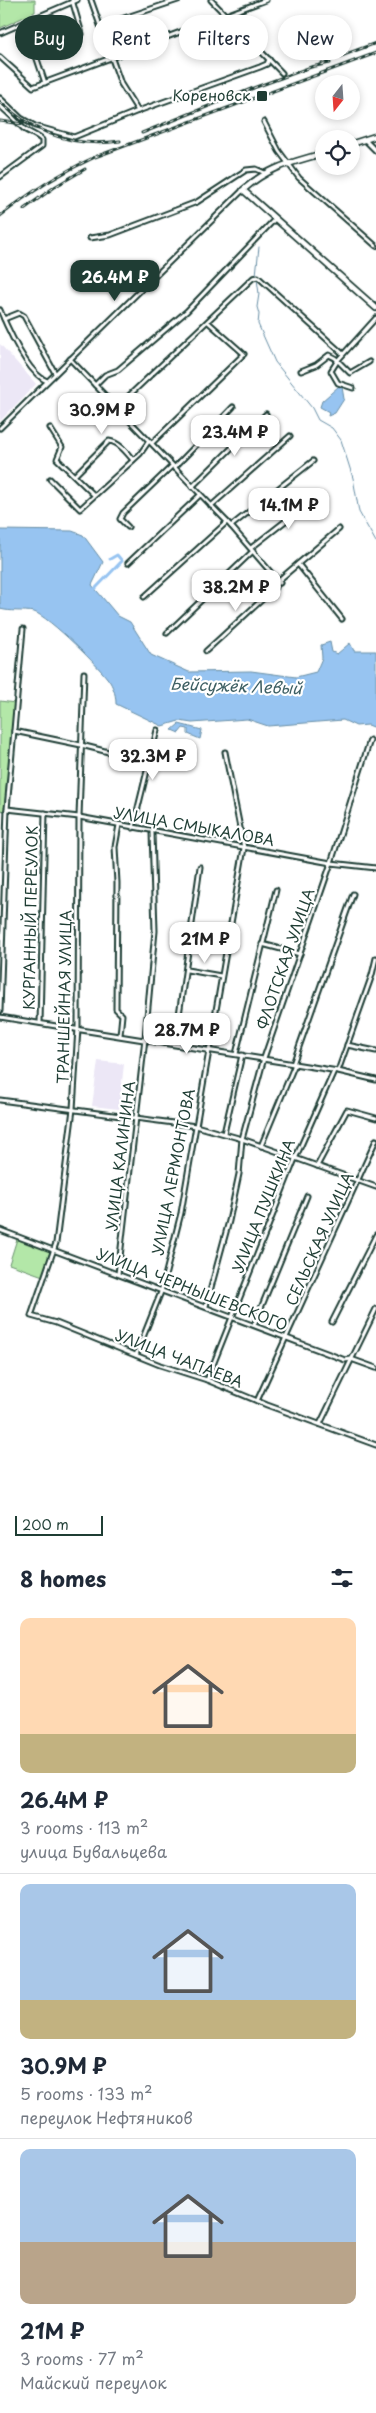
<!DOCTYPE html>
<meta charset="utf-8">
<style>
body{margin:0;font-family:"Playpen Sans",sans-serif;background:#f6f6f7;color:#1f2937;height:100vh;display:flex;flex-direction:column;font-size:19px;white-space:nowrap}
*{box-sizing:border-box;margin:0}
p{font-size:16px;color:#747a83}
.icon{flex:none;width:28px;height:28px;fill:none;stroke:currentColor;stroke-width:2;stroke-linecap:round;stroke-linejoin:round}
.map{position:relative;height:1548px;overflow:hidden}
.sheet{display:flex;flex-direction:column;background:#fff;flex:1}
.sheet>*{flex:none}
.hud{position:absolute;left:15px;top:15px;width:346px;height:45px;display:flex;gap:10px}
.needle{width:32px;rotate:197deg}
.tools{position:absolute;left:315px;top:75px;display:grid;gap:10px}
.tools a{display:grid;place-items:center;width:45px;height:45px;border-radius:50%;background:#fff;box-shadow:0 2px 8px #0003;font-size:25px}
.scale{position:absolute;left:15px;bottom:12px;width:88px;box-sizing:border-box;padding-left:5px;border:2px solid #1f3d34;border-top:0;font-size:14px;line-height:18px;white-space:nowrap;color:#1f3d34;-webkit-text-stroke:4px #fff;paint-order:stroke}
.price{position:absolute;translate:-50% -42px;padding:0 11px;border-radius:10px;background:#fff;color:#222;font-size:16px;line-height:32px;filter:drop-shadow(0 1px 2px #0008)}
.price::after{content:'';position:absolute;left:50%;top:30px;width:15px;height:11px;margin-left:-8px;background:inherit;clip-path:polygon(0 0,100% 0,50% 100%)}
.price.on{background:#1f3d34;color:#fff}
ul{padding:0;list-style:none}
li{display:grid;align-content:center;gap:10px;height:265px;padding:0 20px}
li+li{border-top:1px solid #e0e1e3}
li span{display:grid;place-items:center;height:155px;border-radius:10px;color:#555}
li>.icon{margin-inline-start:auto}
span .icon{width:90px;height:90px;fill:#fffc;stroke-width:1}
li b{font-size:21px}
h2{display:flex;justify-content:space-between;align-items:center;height:60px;padding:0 20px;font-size:21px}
.chip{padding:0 18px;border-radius:22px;background:#fff;box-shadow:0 2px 8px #0003;font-size:18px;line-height:45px}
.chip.on{background:#1f3d34;color:#fff}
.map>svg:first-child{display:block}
.built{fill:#ece7f6}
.green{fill:#b3e7a8;stroke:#69926e}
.water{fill:#97c4f1;stroke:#678ea5}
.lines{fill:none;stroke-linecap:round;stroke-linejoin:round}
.stream{stroke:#678ea5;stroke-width:1}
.canal{stroke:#97c4f1;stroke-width:3}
.minor-casing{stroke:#1f3d34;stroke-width:7}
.major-casing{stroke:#1f3d34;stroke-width:8}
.minor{stroke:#fff;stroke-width:3}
.major{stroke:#fff;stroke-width:4.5}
.rail-casing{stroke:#1f3d34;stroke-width:3}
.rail{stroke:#fff;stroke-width:1;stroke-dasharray:4;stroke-linecap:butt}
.poi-dot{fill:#1f3d34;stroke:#fff;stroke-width:2}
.labels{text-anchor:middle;stroke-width:4.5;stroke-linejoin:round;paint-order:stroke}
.poi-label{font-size:15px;fill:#1f3d34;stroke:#fff;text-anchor:end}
.street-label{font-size:15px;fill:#1f3d34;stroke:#fff}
.water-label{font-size:16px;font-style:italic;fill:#3d5f63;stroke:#fff}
</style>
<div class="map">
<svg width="376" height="1548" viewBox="0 0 376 1548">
<rect width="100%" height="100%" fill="#fff"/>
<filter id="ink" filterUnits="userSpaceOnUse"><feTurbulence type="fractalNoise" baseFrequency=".02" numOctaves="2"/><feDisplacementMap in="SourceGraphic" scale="10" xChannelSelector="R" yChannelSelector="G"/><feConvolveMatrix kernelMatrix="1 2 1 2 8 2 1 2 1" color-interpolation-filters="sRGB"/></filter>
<g filter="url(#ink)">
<g class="built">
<path d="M 0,344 L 36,384 L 0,421 Z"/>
<path d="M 98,1061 L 124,1064 L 119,1109 L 92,1106 Z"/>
</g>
<g class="green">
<path d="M 0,0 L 35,0 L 35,12 L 0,28 Z"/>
<path d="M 0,701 L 15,703 L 4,811 L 0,810 Z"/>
<path d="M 17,1239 L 51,1251 L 43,1276 L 9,1264 Z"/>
</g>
<g class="water">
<path d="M 339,386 L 342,387 L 344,399 L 335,413 L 328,416 L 329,412 L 320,407 L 322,401 Z"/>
<path d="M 0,530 L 72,531 L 83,535 L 103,562 L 92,585 L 118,616 L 130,622 L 151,655 L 189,672 L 251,671 L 296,677 L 316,672 L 322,658 L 321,645 L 330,642 L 332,652 L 337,654 L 350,643 L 354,651 L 376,651 L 376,728 L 368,725 L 356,726 L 343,720 L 268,726 L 247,719 L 192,723 L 179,721 L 162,726 L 116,704 C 116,696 114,689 110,682 C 102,669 48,616 34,612 C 23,610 11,612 0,609 Z"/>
<path d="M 179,724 L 202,730 L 200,739 L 188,734 L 188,729 L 183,728 L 179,733 L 172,730 Z"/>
</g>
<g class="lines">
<g class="stream">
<path d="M 256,275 L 259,247"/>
<path d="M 257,279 L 259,294 L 257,307 L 259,314 L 258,324 L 275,362 L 312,408 L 318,420 L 332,428 L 341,440 L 353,478 L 359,512 L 376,542"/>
</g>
<path class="canal" d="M 95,589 L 122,561 L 117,555 L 110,559"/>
<g class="minor-casing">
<g id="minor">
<path d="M 91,0 L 121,84 L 138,111"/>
<path d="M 211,0 L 282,73"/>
<path d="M 0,33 L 77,0"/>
<path d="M 104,37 L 124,29 L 121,19 L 178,0"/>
<path d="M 0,57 L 33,87 L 266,0"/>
<path d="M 45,83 L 35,53 L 82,34 L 72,0"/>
<path d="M 0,98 L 21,118 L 35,126 L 74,137 L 138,111 L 260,67 L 267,64 L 269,59"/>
<path d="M 0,106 C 9,113 16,121 24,129 C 30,133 37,135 42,140 L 42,146 L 0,177"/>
<path d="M 264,122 L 279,151 L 299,178 L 376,246"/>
<path d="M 365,140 L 376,151"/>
<path d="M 90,238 L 110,235 L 197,202 L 246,170 L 256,169 L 265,173"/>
<path d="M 0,310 C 8,329 28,374 47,381"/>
<path d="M 4,319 L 19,313 L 24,316 L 55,373"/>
<path d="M 70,359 L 231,526 L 280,583"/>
<path d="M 301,371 L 316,365 L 329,355 L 335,358 L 350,373 L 369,362"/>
<path d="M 95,385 L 105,375 L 118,370 L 187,311 L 274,220"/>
<path d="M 353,388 L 338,383 L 331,371 L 338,360 L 376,318"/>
<path d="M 117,407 L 253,278 L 258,277 L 343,354"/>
<path d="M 0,428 L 243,190"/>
<path d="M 50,428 L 62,447 L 57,459 L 94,495"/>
<path d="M 152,443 L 244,354 L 208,322"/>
<path d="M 174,468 L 233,407"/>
<path d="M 75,475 L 109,441 C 119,442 127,453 133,460"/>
<path d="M 50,479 L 80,509 L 140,454 L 149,441"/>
<path d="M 192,487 L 266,414"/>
<path d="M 211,506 L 290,436"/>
<path d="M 231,526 L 313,461"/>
<path d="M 128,527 L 120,519 L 123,513 L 172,466"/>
<path d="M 251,548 L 316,497"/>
<path d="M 128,563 L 200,495"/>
<path d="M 298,564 L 342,619"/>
<path d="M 144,597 L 227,522"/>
<path d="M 167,633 L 253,551"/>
<path d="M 206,651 L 276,587 L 279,580 L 339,529"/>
<path d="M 84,673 L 79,817 L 78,1028 L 73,1109 L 56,1243 L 31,1316 L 56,1323 L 160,1365 L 207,1380 L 267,1405 L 376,1445"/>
<path d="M 14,731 L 81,745 L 148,762"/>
<path d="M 7,809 L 79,817 L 331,863 L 376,868"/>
<path d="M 119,825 L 115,847 L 117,883 L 116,1009 L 122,1015 L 120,1035"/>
<path d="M 133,828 L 157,730"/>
<path d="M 262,944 L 300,954"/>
<path d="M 187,970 L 221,976"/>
<path d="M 0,1011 L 7,809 L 23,629"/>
<path d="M 0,1017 L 338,1071 L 376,1080"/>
<path d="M 40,1023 L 45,813"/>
<path d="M 178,1044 L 181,1026 L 179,1015 L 200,867"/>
<path d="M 347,1045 L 376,1051"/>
<path d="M 236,1054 L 276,890"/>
<path d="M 293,1064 L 353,894"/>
<path d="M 338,1071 L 372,975 L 376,958"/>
<path d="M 0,1100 L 196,1126 L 242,1139 L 376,1187"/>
<path d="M 224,1133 L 242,1055"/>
<path d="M 261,1146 L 295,1064"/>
<path d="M 317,1166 L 347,1110 L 376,1118"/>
<path d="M 0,1230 L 345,1360 L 351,1359 L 376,1368"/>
<path d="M 118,1274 L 145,1039 L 155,931 L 152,832"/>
<path d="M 206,1306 L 229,1221 L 239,1174 L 242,1139 L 264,1058 L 331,863 L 370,740"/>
<path d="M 332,1322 L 376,1235"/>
<path d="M 254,1325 L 307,1196"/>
<path d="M 136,1355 L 161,1292 L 181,1213 L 244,848 L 225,752"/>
<path d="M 207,1380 L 295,1159 L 334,1071"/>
<path d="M 257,1401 L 376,1140"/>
<path d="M 320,1424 L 376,1309"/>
</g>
</g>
<g class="major-casing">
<g id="major">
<path d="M 351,144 L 376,136"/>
<path d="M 324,153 C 291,163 270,166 243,190 L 376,308"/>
</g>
</g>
<use href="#minor" class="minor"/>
<use href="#major" class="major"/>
<g class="rail-casing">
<g id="rail">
<path d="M 322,63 L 376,43"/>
<path d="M 0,102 C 34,133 74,148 120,141"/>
<path d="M 0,121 L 23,124"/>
<path d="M 142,133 L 256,87 L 311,67 L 330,63"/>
<path d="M 24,209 L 56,186 L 85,169"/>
<path d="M 0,216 C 30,192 60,173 95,157 L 376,53"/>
</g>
</g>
<use href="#rail" class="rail"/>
</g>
</g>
<rect class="poi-dot" x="256" y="90" width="12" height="12" rx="2.5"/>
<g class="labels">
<g class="poi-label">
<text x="251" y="101">Кореновск</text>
</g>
<g class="street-label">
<text transform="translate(194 827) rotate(10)" y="5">УЛИЦА СМЫКАЛОВА</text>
<text transform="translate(31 918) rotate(-89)" y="5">КУРГАННЫЙ ПЕРЕУЛОК</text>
<text transform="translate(286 959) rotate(-71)" y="5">ФЛОТСКАЯ УЛИЦА</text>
<text transform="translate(65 997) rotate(-89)" y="5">ТРАНШЕЙНАЯ УЛИЦА</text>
<text transform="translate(121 1156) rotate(-83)" y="5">УЛИЦА КАЛИНИНА</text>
<text transform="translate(174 1172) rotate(-79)" y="5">УЛИЦА ЛЕРМОНТОВА</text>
<text transform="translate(264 1206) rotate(-68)" y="5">УЛИЦА ПУШКИНА</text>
<text transform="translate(320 1239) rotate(-66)" y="5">СЕЛЬСКАЯ УЛИЦА</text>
<text transform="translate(192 1290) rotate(21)" y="5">УЛИЦА ЧЕРНЫШЕВСКОГО</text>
<text transform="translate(179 1359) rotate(21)" y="5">УЛИЦА ЧАПАЕВА</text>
</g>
<g class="water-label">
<text transform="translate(236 686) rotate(2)" y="6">Бейсужёк Левый</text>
</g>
</g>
</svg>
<div class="tools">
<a><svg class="needle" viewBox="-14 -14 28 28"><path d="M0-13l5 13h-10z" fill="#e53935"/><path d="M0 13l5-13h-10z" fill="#747a83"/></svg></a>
<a><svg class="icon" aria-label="locate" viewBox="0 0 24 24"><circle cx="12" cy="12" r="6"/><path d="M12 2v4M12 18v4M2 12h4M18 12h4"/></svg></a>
</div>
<div class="scale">200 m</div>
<b class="price on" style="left:115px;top:302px">26.4M ₽</b>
<b class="price" style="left:102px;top:435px">30.9M ₽</b>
<b class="price" style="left:235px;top:457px">23.4M ₽</b>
<b class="price" style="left:289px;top:530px">14.1M ₽</b>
<b class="price" style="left:236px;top:612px">38.2M ₽</b>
<b class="price" style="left:153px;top:781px">32.3M ₽</b>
<b class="price" style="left:205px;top:964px">21M ₽</b>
<b class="price" style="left:187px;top:1055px">28.7M ₽</b>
<div class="hud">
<a class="chip on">Buy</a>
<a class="chip">Rent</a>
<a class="chip">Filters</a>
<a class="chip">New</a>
</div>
</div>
<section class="sheet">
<h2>8 homes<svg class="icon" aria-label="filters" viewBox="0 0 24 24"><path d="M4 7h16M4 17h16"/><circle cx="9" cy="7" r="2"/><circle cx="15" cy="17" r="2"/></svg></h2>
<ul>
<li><span style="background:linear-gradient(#ffd9b3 75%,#c2b280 0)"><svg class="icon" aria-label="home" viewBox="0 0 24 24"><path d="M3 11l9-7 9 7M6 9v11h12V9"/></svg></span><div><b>26.4M ₽</b><p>3 rooms · 113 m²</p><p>улица Бувальцева</p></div></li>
<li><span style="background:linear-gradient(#a9c7e8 75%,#c2b280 0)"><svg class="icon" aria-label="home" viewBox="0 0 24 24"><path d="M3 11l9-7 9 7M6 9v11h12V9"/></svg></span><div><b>30.9M ₽</b><p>5 rooms · 133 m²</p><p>переулок Нефтяников</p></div></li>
<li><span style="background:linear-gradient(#a9c7e8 60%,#b9a48a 0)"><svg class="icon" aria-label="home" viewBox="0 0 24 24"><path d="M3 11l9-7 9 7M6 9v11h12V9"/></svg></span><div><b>21M ₽</b><p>3 rooms · 77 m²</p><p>Майский переулок</p></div></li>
</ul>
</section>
